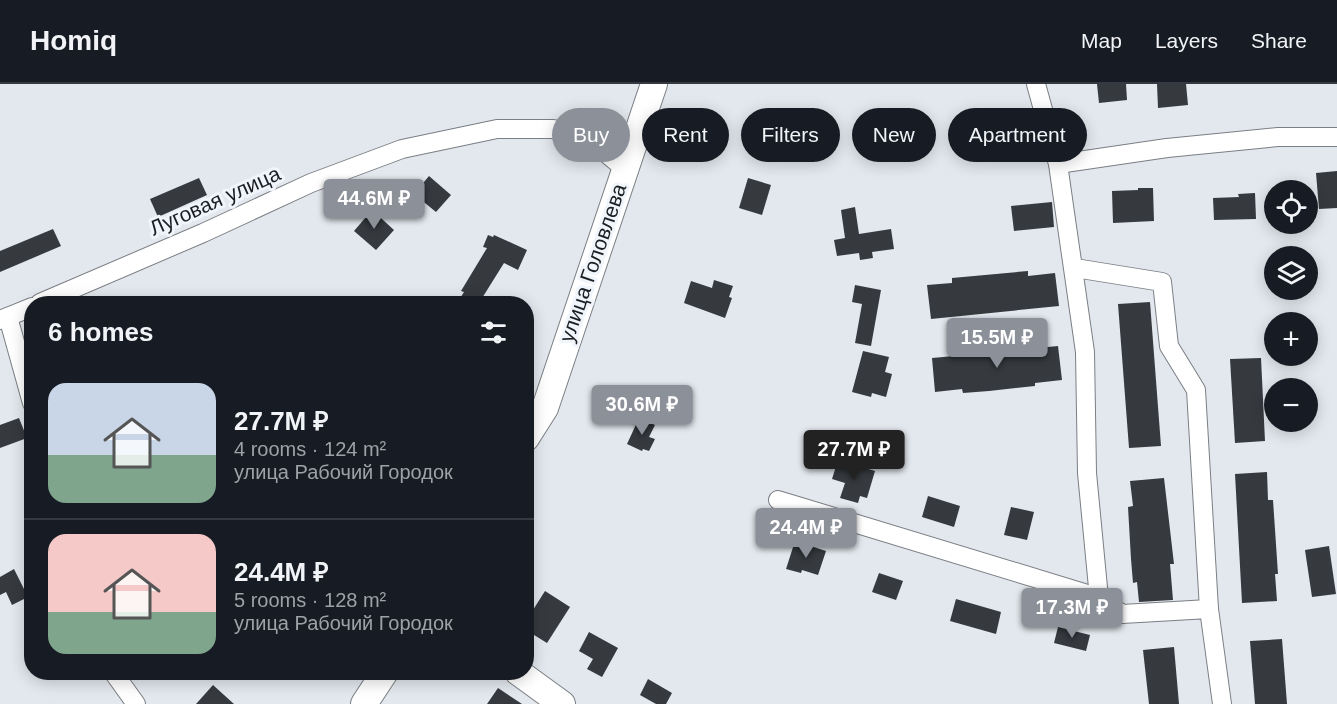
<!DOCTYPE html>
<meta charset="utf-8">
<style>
body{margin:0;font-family:Arial,sans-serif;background:#20242c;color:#f1f3f6;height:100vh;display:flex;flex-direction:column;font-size:22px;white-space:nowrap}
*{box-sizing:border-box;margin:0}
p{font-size:20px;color:#9ea1a6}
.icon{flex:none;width:33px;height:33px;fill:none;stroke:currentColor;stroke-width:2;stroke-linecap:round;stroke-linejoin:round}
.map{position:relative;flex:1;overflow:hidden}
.details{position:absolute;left:24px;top:212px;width:510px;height:384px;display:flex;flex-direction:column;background:#171b24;border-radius:24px;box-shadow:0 3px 15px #0003}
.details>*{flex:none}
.top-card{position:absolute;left:552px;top:24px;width:570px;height:54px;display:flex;gap:12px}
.controls{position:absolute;left:1264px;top:96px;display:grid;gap:12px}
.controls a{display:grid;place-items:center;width:54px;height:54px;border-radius:50%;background:#171b24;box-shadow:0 3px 15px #0003;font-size:30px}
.price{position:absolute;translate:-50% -51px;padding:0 14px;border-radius:6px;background:#8c9099;color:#fff;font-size:20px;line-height:39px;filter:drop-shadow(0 2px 3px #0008)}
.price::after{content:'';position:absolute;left:50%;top:36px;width:18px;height:14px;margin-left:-9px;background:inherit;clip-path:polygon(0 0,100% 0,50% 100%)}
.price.active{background:#222;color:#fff}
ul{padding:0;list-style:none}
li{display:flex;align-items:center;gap:18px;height:150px;padding:0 24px}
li+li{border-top:2px solid #363941}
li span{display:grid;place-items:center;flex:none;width:168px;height:120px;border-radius:18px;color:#555}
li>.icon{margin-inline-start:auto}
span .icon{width:72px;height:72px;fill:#fffc;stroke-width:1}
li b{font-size:26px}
h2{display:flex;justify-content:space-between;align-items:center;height:72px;padding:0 24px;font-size:26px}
.chip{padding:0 21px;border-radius:27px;background:#171b24;box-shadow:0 3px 15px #0003;font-size:21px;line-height:54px}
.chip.active{background:#8c9099;color:#fff}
header{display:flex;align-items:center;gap:36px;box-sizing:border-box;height:84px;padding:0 30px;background:#171b24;border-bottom:2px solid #363941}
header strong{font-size:28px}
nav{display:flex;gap:33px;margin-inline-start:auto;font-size:21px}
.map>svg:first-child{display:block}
.building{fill:#363a3f}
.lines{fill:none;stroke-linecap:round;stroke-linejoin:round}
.street-casing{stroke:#7a7f84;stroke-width:20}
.secondary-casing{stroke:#7a7f84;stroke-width:28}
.street{stroke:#fff;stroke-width:18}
.secondary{stroke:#fff;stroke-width:26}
.labels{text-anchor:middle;stroke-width:6;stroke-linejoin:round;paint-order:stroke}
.street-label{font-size:21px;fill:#1c1e20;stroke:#f0f5fc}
</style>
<header>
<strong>Homiq</strong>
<nav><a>Map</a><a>Layers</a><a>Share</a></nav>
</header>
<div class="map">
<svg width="1337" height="620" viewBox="0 0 1337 620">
<rect width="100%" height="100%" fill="#e3e8ee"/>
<g class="building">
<path d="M 1097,0 L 1126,0 L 1127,16 L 1099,19 Z"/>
<path d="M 1157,0 L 1186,0 L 1188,21 L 1158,24 Z"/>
<path d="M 1337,87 L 1337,124 L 1319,125 L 1316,89 Z"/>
<path d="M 429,92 L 451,111 L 436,128 L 414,110 Z"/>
<path d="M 199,94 L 207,111 L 158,133 L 150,115 Z"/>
<path d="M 748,94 L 771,101 L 762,131 L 739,124 Z"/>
<path d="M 1138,104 L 1153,104 L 1154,137 L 1113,139 L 1112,107 L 1138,106 Z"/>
<path d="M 1255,109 L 1256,135 L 1214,136 L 1213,114 L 1239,113 L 1238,110 Z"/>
<path d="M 1052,118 L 1054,143 L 1014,147 L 1011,122 Z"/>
<path d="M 855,123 L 859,150 L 891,145 L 894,165 L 872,168 L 873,174 L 860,176 L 859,169 L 837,172 L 834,156 L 845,154 L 841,126 Z"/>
<path d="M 372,126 L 394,146 L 376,166 L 354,147 Z"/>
<path d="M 53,145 L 61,162 L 0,188 L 0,167 Z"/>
<path d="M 488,151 L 493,153 L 494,151 L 527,166 L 518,186 L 504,179 L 479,219 L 457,219 L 464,208 L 461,207 L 487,164 L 483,163 Z"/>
<path d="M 1028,187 L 1028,192 L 1055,189 L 1059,222 L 931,235 L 927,201 L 952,199 L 952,194 Z"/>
<path d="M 714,196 L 733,202 L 729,213 L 732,214 L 725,234 L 684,219 L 691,197 L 712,204 Z"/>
<path d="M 855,201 L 881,206 L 871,262 L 855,259 L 862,220 L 852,218 Z"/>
<path d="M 1150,218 L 1161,362 L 1129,364 L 1118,220 Z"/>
<path d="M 1018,262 L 1018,266 L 1058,262 L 1062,296 L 1035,299 L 1035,302 L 989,307 L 963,309 L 962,305 L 935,308 L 932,274 L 976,270 L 975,266 Z"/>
<path d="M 863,267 L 889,273 L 885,288 L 892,290 L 886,313 L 872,309 L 871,313 L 852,308 Z"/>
<path d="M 1261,274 L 1265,357 L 1235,359 L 1230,275 Z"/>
<path d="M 19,334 L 27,354 L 0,364 L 0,341 Z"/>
<path d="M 639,334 L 655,341 L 649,353 L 655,355 L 649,367 L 643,365 L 642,367 L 627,360 Z"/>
<path d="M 838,376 L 875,387 L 867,414 L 860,412 L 858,419 L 840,414 L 845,399 L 832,395 Z"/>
<path d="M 1267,388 L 1268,416 L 1273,416 L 1278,490 L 1275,490 L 1277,517 L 1242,519 L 1235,390 Z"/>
<path d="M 1164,394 L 1174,480 L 1170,480 L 1173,516 L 1139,518 L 1137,498 L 1133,499 L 1131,475 L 1128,423 L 1133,422 L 1130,397 Z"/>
<path d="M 928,412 L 960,422 L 954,443 L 922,433 Z"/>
<path d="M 1011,423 L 1034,428 L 1027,456 L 1004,451 Z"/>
<path d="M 795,457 L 826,467 L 818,491 L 802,486 L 801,489 L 786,485 Z"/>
<path d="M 1329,462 L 1336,510 L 1312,513 L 1305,466 Z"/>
<path d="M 14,485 L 28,513 L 12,521 L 6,508 L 0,511 L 0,493 Z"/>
<path d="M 879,489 L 903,497 L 896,516 L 872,508 Z"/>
<path d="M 545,507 L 570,523 L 547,559 L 526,546 L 526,537 Z"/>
<path d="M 956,515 L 1001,528 L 996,550 L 950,537 Z"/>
<path d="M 1058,543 L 1090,551 L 1086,567 L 1054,559 Z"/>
<path d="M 589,548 L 618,564 L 602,593 L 587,585 L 593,575 L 579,567 Z"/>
<path d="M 1282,555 L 1287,620 L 1255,620 L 1250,557 Z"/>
<path d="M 1174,563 L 1179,620 L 1149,620 L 1143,566 Z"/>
<path d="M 648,595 L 672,609 L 666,620 L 656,620 L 640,611 Z"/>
<path d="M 213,601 L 234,620 L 196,620 Z"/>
<path d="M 498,604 L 522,620 L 487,620 Z"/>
</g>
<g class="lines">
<g class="street-casing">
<g id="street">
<path d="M 1036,0 L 1058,80 L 1085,268 L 1087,389 L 1099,514"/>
<path d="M 1058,80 L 1167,64 L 1278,53 L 1337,53"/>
<path d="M 1075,184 L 1162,198 L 1169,262 L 1196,306 L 1209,525"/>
<path d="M 40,219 L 203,149 L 311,99 L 402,65 L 497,45 L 553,45 L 588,54 L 625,85"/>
<path d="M 8,233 L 32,319"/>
<path d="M 0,236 L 32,223"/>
<path d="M 778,416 L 1081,508 L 1099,514 L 1122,530 L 1209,525 L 1222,620"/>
<path d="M 113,588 L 136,620"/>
</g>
</g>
<g class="secondary-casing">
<g id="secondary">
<path d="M 526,354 L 545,324 L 654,0"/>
<path d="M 518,588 L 562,620"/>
<path d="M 364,620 L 385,588"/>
</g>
</g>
<use href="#street" class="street"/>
<use href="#secondary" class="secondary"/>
</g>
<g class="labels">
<g class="street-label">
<text transform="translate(215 117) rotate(-24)" y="7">Луговая улица</text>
<text transform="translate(593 179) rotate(-71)" y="7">улица Головлева</text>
</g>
</g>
</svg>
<div class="controls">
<a><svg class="icon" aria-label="locate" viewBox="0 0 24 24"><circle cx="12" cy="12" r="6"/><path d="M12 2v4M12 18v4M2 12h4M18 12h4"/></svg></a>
<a><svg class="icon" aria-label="layers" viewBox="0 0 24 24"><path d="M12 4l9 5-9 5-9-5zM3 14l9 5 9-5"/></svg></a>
<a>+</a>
<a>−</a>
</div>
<b class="price" style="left:374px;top:146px">44.6M ₽</b>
<b class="price" style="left:997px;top:285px">15.5M ₽</b>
<b class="price" style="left:642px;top:352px">30.6M ₽</b>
<b class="price active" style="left:854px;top:397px">27.7M ₽</b>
<b class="price" style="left:806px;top:475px">24.4M ₽</b>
<b class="price" style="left:1072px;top:555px">17.3M ₽</b>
<div class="top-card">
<a class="chip active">Buy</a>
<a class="chip">Rent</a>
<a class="chip">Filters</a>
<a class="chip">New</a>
<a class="chip">Apartment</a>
</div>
<section class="details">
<h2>6 homes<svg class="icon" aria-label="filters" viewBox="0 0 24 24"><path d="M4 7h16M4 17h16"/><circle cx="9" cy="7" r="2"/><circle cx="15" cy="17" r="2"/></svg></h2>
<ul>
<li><span style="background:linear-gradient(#c9d6e8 60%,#7fa58c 0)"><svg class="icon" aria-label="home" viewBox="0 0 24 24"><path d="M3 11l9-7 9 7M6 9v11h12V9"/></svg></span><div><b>27.7M ₽</b><p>4 rooms · 124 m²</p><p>улица Рабочий Городок</p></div></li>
<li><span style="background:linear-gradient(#f6c9c9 65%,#7fa58c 0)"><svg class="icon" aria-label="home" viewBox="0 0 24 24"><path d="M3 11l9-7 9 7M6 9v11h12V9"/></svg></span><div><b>24.4M ₽</b><p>5 rooms · 128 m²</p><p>улица Рабочий Городок</p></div></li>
</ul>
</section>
</div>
